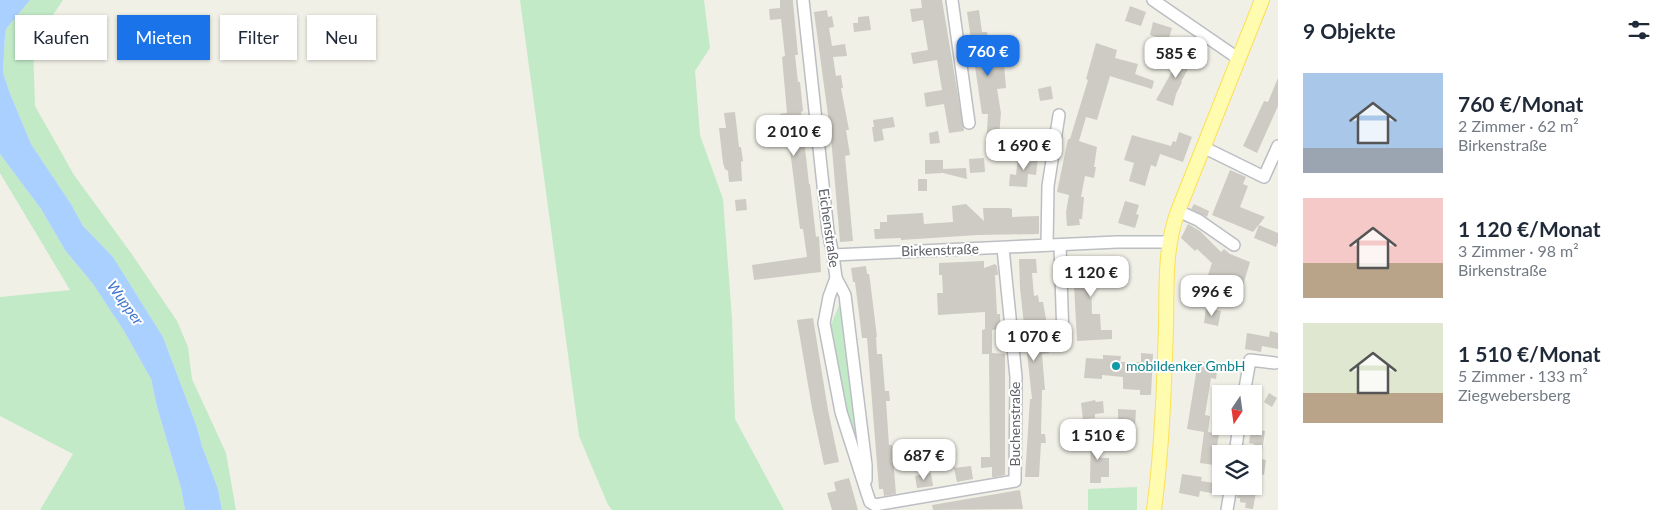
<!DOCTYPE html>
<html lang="de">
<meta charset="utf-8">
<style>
body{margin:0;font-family:Lato,sans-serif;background:#f2f2f3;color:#1f2937;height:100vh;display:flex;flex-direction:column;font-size:19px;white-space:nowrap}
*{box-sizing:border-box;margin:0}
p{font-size:16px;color:#747a83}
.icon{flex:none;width:28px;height:28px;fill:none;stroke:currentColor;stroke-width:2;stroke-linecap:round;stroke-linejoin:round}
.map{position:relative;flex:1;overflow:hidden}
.panel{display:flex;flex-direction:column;background:#fff;width:400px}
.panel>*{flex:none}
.guide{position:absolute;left:15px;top:15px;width:475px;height:45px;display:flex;gap:10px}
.needle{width:32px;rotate:193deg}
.tools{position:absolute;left:1212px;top:385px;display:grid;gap:10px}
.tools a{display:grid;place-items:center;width:50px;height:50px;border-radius:0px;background:#fff;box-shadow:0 1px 4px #0004;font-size:25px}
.price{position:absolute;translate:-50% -42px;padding:0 11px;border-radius:10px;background:#fff;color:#222;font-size:16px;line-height:32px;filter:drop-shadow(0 1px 2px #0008)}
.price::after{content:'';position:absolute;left:50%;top:30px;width:15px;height:11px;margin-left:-8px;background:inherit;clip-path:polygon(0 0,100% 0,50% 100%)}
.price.current{background:#1a73e8;color:#fff}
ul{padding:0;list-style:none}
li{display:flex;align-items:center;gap:15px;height:125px;padding:0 25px}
li span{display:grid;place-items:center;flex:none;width:140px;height:100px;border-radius:0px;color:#555}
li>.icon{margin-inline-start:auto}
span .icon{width:60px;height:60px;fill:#fffc;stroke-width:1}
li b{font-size:21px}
h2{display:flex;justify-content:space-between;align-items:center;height:60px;padding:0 25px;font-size:21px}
.tag{padding:0 18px;border-radius:0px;background:#fff;box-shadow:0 1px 4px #0004;font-size:18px;line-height:45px}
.tag.current{background:#1a73e8;color:#fff}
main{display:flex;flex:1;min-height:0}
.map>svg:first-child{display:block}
.green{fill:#c2eac7}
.water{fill:#aad0ff}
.building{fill:#cdcbc3}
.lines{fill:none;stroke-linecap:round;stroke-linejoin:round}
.minor-casing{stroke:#bbbec3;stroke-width:14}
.major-casing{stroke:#fce056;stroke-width:16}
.minor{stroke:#fff;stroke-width:11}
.major{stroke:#fffbaf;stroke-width:14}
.culture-dot{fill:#0f9aa8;stroke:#fff;stroke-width:2}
.labels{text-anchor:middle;stroke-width:4;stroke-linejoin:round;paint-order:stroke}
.street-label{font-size:14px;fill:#5e6268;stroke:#fff}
.culture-label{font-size:14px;fill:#0d838f;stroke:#fff;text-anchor:start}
.water-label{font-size:15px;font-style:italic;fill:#4175cd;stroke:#fff}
</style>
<main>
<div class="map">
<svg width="1278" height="510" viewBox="0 0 1278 510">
<rect width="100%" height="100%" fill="#f1f0e7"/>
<g class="green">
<path d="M 30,0 L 63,0 L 33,45 L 35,106 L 74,175 L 131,253 L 177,321 L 188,347 L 192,379 L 226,453 L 236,510 L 222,510 L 218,489 L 202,446 L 197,427 L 163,337 L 113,257 L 83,226 L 71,204 L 31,144 L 9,91 L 3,72 L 5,36 L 6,29 Z"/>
<path d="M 520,0 L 704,0 L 710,48 L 695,71 L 700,135 L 723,199 L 732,318 L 735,419 L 784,510 L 612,510 L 608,505 L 579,436 Z"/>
<path d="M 0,154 L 41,209 L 65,250 L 93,284 L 124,331 L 151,379 L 157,407 L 181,488 L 185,510 L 40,510 L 73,454 L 0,416 L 0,297 L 70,290 L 0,173 Z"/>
<path d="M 842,298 L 860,441 L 854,443 L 840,388 L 830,327 Z"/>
<path d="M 1137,487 L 1137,510 L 1088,510 L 1088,489 Z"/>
</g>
<path class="water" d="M 0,0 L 30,0 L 6,29 L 5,36 L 3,72 L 9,91 L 31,144 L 71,204 L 83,226 L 113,257 L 163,337 L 197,427 L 202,446 L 218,489 L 222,510 L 185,510 L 181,488 L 157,407 L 151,379 L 124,331 L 93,284 L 65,250 L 41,209 L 0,154 Z"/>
<g class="building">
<path d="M 780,0 L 793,0 L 793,2 L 798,55 L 795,55 L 798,82 L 800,82 L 803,111 L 801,112 L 809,184 L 810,184 L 816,237 L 819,236 L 821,272 L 754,280 L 752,265 L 807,257 L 803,229 L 800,229 L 789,142 L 782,143 L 780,114 L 787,113 L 782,57 L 785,56 L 781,19 L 770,20 L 769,9 L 780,8 Z"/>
<path d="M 921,0 L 942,0 L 964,131 L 949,133 L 944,104 L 926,107 L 924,93 L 942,90 L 937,60 L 913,64 L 911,53 L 928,50 L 923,20 L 912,22 L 910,9 L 922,8 Z"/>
<path d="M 1130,6 L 1146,12 L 1141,26 L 1125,21 Z"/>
<path d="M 827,10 L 828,17 L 832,16 L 834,27 L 829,28 L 832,46 L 845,44 L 847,56 L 833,57 L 836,76 L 841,75 L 843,88 L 841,88 L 849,130 L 846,130 L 850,155 L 845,156 L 853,241 L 840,242 L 831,137 L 814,12 Z"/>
<path d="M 979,10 L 982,32 L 987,32 L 991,54 L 1003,52 L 1006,88 L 997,89 L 1001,113 L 998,147 L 986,146 L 988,114 L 982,114 L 967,12 Z"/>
<path d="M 869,16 L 871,30 L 854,32 L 853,23 L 858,23 L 858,17 Z"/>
<path d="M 1153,22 L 1172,28 L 1168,41 L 1150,35 Z"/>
<path d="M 1096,43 L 1117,50 L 1115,58 L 1138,64 L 1135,74 L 1154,81 L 1152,89 L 1110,76 L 1097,120 L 1086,117 L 1079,141 L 1097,147 L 1094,167 L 1096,167 L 1094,178 L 1085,176 L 1081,197 L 1084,197 L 1082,219 L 1079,219 L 1080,225 L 1067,226 L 1066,212 L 1069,195 L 1057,192 L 1068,139 L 1070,139 L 1088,80 L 1086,79 Z"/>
<path d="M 1184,50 L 1195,56 L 1181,82 L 1182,82 L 1176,94 L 1173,106 L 1156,100 Z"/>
<path d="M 1278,78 L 1278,106 L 1257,153 L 1243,146 L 1264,101 L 1268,102 Z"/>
<path d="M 1051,86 L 1053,99 L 1040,101 L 1038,89 Z"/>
<path d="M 735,112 L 739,147 L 741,147 L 743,161 L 741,162 L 742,181 L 729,182 L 728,171 L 725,169 L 723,163 L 719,128 L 726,128 L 724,113 Z"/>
<path d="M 893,117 L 895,127 L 882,129 L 884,140 L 874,142 L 872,127 L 874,127 L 873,120 Z"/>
<path d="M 938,131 L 940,143 L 930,144 L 929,133 Z"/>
<path d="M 1179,132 L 1192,137 L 1183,162 L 1160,154 L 1156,167 L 1151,165 L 1145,186 L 1129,181 L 1134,163 L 1124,160 L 1132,135 L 1171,146 L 1173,141 L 1176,142 Z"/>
<path d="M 1018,156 L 1038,157 L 1036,175 L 1028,174 L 1027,187 L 1009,186 L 1010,174 L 1016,175 Z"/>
<path d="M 984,158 L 985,172 L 970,173 L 969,159 Z"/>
<path d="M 925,160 L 943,160 L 943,169 L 966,168 L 967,179 L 943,173 L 925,174 Z"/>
<path d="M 1230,170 L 1246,177 L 1243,184 L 1248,186 L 1240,207 L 1265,217 L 1253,232 L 1212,215 Z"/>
<rect x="918" y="179" width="9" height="12"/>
<path d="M 746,199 L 747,210 L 736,211 L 735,200 Z"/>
<path d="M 1125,201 L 1139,205 L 1136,214 L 1139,215 L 1135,228 L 1118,223 Z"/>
<path d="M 966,204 L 984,221 L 983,208 L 1009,208 L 1012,209 L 1012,217 L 1039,216 L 1039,234 L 978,235 L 901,240 L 901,238 L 875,239 L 874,229 L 880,229 L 880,222 L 887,222 L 887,215 L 923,213 L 924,224 L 953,222 L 952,206 Z"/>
<path d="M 1194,204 L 1209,211 L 1207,217 L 1191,209 Z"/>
<path d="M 1188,224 L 1200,231 L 1221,252 L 1224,249 L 1230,254 L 1250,262 L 1241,292 L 1207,278 L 1212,263 L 1197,249 L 1195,251 L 1181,238 Z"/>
<path d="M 1259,225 L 1278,233 L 1278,242 L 1276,247 L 1254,238 Z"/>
<path d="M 1121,256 L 1121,274 L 1091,275 L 1092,314 L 1100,314 L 1101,330 L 1112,330 L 1112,339 L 1077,341 L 1073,266 L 1090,265 L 1089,261 L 1102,260 L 1101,257 Z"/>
<path d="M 1019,259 L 1036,259 L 1037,273 L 1032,273 L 1034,296 L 1038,295 L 1039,302 L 1043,302 L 1046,319 L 1041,337 L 1047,337 L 1049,353 L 1042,354 L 1045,390 L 1042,390 L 1041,434 L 1045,434 L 1046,443 L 1041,443 L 1039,477 L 1025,477 L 1030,399 L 1032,399 L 1020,288 Z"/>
<path d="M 984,261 L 984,268 L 995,264 L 997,266 L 998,275 L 995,275 L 997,314 L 1000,314 L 1000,329 L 992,330 L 992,353 L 1005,354 L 1005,475 L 995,477 L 992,477 L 992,467 L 981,468 L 981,457 L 990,457 L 989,354 L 982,354 L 982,330 L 985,329 L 985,312 L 938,315 L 937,293 L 943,293 L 942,275 L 939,275 L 939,263 Z"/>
<path d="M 866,266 L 867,274 L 869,274 L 870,280 L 877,337 L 876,337 L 877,354 L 882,354 L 885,391 L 889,391 L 890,401 L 886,401 L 889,445 L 892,445 L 896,494 L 884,496 L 883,489 L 879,489 L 867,338 L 862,338 L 855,282 L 853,282 L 851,268 Z"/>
<path d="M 1206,308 L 1221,311 L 1218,326 L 1204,323 Z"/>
<path d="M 813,318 L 828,410 L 839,462 L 824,465 L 812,408 L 797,320 Z"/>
<path d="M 1270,331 L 1278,333 L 1278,349 L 1262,346 L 1261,352 L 1245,349 L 1247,333 L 1269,337 Z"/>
<path d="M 1141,353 L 1153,354 L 1151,395 L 1140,395 L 1140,390 L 1123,389 L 1123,377 L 1102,375 L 1102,379 L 1084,378 L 1086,358 L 1103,359 L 1103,355 L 1121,356 L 1120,362 L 1141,362 Z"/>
<path d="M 1198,361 L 1218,364 L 1216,379 L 1211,378 L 1205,415 L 1210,416 L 1208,432 L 1219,434 L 1214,465 L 1200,463 L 1204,432 L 1187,429 Z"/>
<path d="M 1269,393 L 1277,398 L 1272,407 L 1264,402 Z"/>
<path d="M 1095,400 L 1096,402 L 1103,401 L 1104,413 L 1095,414 L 1095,418 L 1083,419 L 1081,403 Z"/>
<path d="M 1118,409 L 1136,410 L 1135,427 L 1118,426 Z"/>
<path d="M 1251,429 L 1265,431 L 1261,459 L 1266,460 L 1264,475 L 1254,473 L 1254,444 L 1249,443 Z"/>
<path d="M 1101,433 L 1100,458 L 1109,458 L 1109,477 L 1101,477 L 1101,483 L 1090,483 L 1091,434 Z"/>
<path d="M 953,457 L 954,468 L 944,468 L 944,458 Z"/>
<path d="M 971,466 L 973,479 L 957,482 L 954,468 Z"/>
<path d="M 931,473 L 933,486 L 917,488 L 915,476 Z"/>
<path d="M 1182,474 L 1202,477 L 1201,481 L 1221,484 L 1221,486 L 1223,486 L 1222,495 L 1200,491 L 1199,497 L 1179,493 Z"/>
<path d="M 849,478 L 858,510 L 832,510 L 827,493 L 836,491 L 834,482 Z"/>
<path d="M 1238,486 L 1257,486 L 1253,509 L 1245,508 L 1246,503 L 1240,502 L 1240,498 L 1237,498 Z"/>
<path d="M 1020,490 L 1023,509 L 933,510 L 932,505 Z"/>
</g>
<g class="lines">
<g class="minor-casing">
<g id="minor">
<path d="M 803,0 L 828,231 L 833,255 L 836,278 L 829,297 L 824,323 L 841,412 L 866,490 L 870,502 L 875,505 L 1015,481 L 1016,377 L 1003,248"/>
<path d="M 952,0 L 969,123"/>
<path d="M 1153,0 L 1239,59"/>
<path d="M 1203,147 L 1264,177 L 1278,146"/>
<path d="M 1178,211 L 1198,220 L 1234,245"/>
<path d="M 1047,245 L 1048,186 L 1059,115"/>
<path d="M 1060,245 L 1063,338"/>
<path d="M 833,255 L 1117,242 L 1169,242"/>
<path d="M 836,278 L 845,295 L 866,465 L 866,480"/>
<path d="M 1244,394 L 1250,360 L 1275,363"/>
<path d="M 1235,454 L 1239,426"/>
<path d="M 1227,510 L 1231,486"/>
</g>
</g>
<g class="major-casing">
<path id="major" d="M 1154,510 C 1162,450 1164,388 1166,327 C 1167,288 1164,249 1178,211 L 1262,0"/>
</g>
<use href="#minor" class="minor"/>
<use href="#major" class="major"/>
</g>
<circle class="culture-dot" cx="1116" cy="366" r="5"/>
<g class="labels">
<g class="street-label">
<text transform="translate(829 228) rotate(82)" y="5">Eichenstraße</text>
<text transform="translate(940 250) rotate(-2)" y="5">Birkenstraße</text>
<text transform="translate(1015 424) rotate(-90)" y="5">Buchenstraße</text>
</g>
<g class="culture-label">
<text x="1126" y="371">mobildenker GmbH</text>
</g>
<g class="water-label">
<text transform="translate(125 303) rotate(54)" y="5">Wupper</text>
</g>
</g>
</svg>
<div class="tools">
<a><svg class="needle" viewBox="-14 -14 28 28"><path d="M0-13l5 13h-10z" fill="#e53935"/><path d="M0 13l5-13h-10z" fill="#747a83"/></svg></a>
<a><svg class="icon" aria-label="layers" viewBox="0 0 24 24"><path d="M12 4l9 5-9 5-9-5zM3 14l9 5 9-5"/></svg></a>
</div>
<b class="price current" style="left:988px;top:77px">760 €</b>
<b class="price" style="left:1176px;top:79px">585 €</b>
<b class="price" style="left:794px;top:157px">2 010 €</b>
<b class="price" style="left:1024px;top:171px">1 690 €</b>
<b class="price" style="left:1091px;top:298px">1 120 €</b>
<b class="price" style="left:1212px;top:317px">996 €</b>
<b class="price" style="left:1034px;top:362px">1 070 €</b>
<b class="price" style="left:1098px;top:461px">1 510 €</b>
<b class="price" style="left:924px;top:481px">687 €</b>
<div class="guide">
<a class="tag">Kaufen</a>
<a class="tag current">Mieten</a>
<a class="tag">Filter</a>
<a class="tag">Neu</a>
</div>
</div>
<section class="panel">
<h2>9 Objekte<svg class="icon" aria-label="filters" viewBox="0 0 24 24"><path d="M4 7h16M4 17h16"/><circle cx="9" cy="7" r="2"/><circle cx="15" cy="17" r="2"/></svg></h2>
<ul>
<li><span style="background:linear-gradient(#a9c7e8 75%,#9aa5b1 0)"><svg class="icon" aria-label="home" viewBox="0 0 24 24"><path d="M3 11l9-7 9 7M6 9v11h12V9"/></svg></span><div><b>760 €/Monat</b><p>2 Zimmer · 62 m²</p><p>Birkenstraße</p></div></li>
<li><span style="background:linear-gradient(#f6c9c9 65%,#b9a48a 0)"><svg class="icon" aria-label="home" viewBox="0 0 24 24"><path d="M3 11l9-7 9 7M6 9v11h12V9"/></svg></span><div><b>1 120 €/Monat</b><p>3 Zimmer · 98 m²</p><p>Birkenstraße</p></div></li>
<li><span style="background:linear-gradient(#dfe7d0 70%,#b9a48a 0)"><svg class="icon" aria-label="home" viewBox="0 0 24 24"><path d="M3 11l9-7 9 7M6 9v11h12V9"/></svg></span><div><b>1 510 €/Monat</b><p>5 Zimmer · 133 m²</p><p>Ziegwebersberg</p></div></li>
</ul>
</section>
</main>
